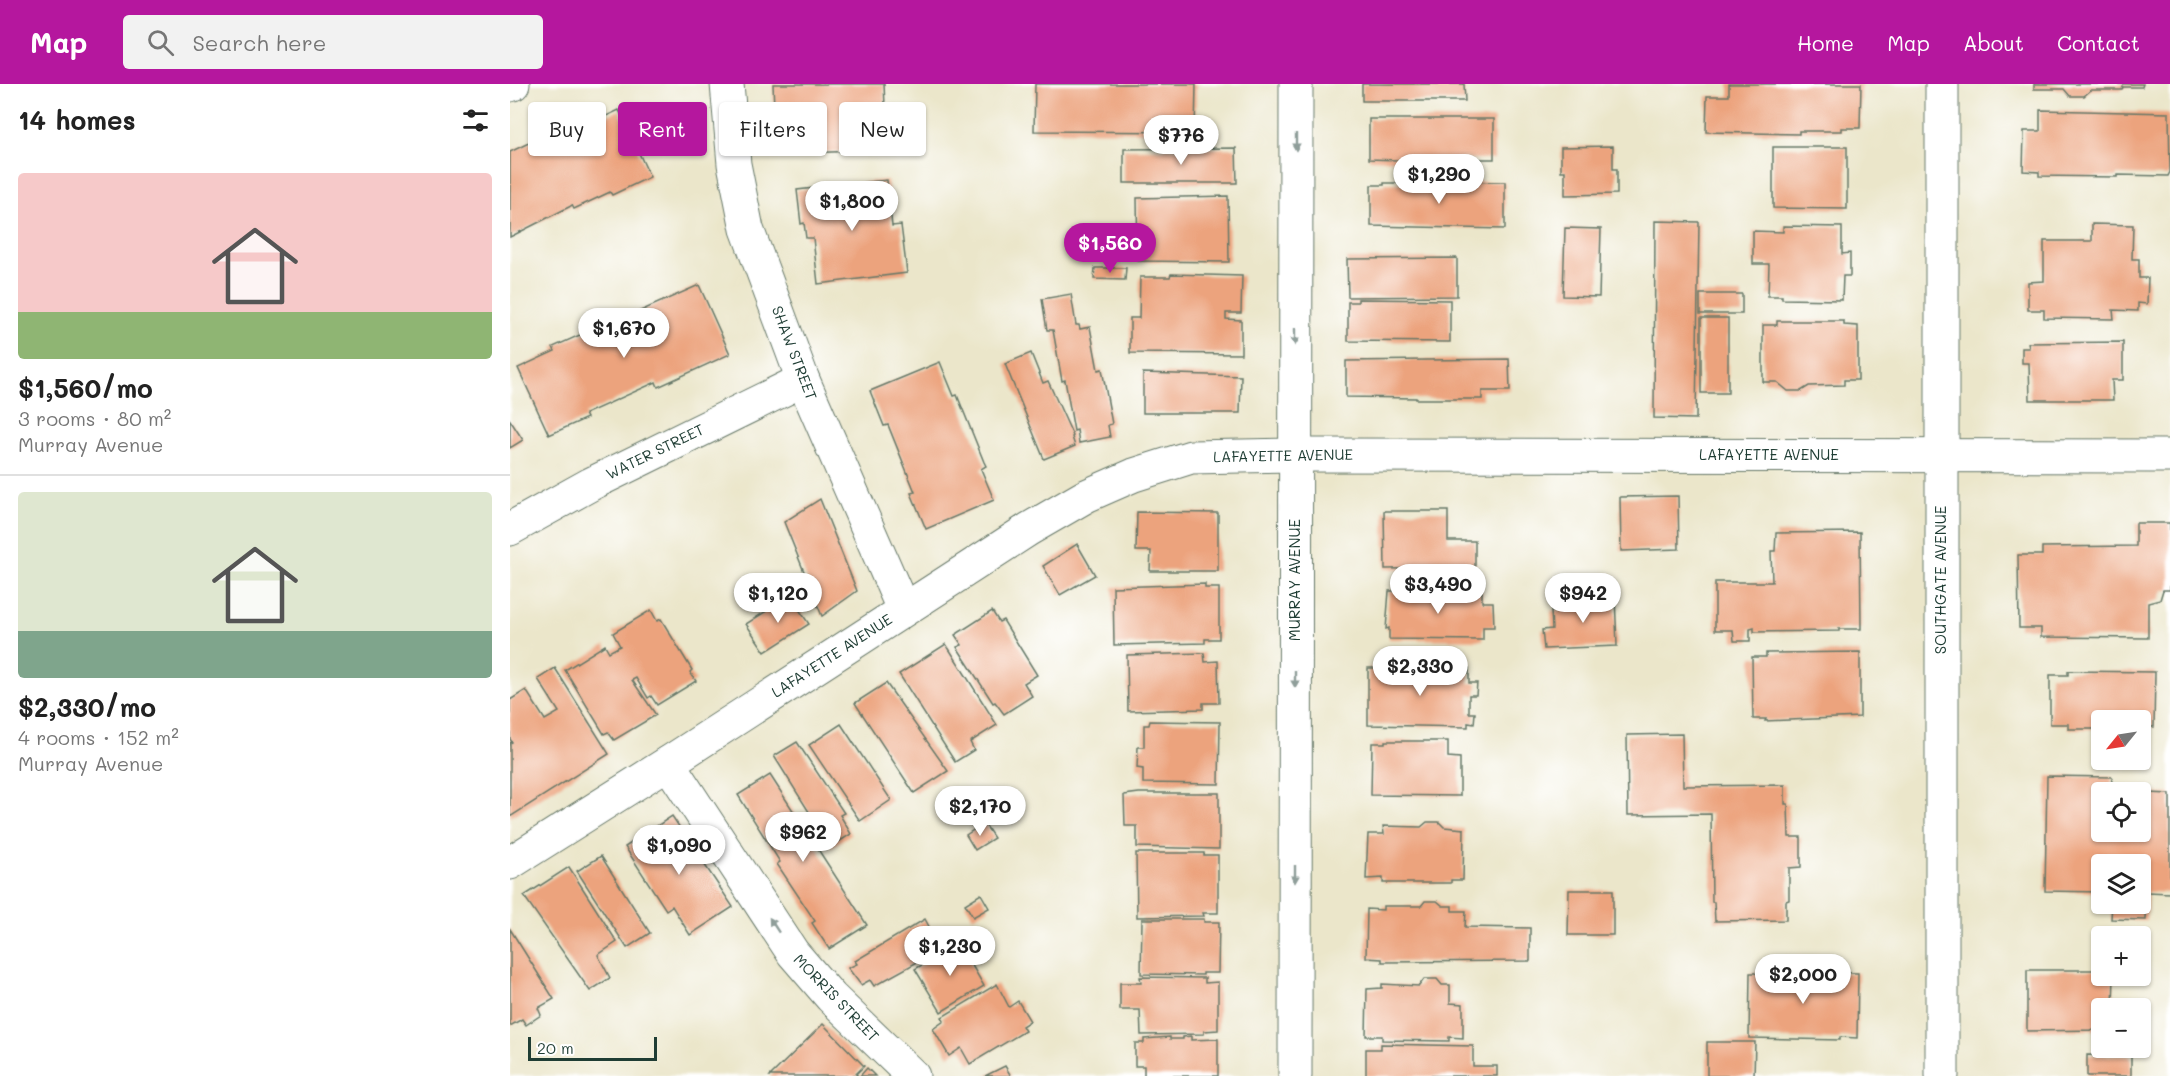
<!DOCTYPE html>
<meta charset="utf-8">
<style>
body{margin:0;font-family:Mali,sans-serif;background:#f2f2f2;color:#222;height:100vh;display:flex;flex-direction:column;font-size:22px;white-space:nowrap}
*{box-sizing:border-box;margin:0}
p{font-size:20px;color:#767676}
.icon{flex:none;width:33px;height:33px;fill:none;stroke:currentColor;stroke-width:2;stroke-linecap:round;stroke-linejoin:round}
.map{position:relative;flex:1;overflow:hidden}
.drawer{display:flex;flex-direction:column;background:#fff;width:510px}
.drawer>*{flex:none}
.banner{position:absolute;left:18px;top:18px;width:570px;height:54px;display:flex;gap:12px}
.needle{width:39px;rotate:240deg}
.controls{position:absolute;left:1581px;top:626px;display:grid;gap:12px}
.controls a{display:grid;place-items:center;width:60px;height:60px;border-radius:6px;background:#fff;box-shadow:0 2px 4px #0004;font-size:30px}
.scale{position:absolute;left:18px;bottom:15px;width:129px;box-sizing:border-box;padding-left:6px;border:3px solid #1f3d34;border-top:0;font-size:16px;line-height:21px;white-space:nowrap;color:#1f3d34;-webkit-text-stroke:4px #fff;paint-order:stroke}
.price{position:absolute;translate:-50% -51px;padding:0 14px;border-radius:21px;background:#fff;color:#222;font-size:20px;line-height:39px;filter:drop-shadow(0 2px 3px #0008)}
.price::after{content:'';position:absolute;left:50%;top:36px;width:18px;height:14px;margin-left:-9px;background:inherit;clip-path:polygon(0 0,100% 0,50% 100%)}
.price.selected{background:#b5179e;color:#fff}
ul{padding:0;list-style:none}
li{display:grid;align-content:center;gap:12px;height:318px;padding:0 18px}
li+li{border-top:2px solid #e0e0e0}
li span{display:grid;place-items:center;height:186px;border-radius:6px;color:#555}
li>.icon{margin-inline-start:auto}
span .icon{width:108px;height:108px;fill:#fffc;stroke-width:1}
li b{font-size:26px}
h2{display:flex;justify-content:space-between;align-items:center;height:72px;padding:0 18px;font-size:26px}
.tag{padding:0 21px;border-radius:6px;background:#fff;box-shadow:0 2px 4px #0004;font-size:21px;line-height:54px}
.tag.selected{background:#b5179e;color:#fff}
header{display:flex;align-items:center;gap:36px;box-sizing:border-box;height:84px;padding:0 30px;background:#b5179e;color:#fff}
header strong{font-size:28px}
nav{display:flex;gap:33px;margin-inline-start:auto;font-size:21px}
.search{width:420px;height:54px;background:#f2f2f2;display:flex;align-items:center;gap:15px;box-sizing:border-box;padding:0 21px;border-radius:6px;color:#767676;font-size:22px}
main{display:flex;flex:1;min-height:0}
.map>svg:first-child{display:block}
.building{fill:#eca37d}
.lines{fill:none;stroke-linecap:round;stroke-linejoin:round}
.street-casing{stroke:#667868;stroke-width:35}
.street{stroke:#fff;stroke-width:33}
.oneway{fill:#8f9e9a}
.labels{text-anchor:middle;stroke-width:5;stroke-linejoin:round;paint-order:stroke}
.street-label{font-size:15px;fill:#1f3d34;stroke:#fff}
</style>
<header>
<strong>Map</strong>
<div class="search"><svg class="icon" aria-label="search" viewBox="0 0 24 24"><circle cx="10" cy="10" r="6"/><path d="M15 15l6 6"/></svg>Search here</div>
<nav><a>Home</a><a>Map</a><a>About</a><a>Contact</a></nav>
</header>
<main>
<section class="drawer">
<h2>14 homes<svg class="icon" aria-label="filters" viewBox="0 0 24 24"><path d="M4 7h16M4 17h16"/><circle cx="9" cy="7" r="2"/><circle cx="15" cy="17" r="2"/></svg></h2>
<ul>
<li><span style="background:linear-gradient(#f6c9c9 75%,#8fb573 0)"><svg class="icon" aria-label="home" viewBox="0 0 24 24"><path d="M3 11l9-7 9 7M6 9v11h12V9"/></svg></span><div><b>$1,560/mo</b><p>3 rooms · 80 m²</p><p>Murray Avenue</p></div></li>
<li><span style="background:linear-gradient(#dfe7d0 75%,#7fa58c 0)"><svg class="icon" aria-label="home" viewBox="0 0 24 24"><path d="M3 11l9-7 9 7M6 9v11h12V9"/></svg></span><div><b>$2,330/mo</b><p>4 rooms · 152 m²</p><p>Murray Avenue</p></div></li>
</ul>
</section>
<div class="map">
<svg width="1660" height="992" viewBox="0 0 1660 992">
<rect width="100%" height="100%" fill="#fff"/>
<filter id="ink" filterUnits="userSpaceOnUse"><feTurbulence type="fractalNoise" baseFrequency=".0167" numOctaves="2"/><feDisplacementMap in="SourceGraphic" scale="12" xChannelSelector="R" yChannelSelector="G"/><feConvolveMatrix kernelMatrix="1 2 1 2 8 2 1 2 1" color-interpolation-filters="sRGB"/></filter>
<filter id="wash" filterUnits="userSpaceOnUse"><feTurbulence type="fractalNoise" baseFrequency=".008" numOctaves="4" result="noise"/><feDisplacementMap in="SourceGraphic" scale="24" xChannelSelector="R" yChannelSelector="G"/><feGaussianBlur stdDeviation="1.35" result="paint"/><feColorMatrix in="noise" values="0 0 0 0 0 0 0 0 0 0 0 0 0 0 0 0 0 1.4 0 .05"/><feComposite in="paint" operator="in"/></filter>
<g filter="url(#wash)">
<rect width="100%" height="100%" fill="#ebe6ca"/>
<g id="blocks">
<g class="building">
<path d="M 263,0 L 374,0 L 377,66 L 266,70 Z"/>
<path d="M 525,0 L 686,0 L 685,48 L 524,47 Z"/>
<path d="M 852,0 L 954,0 L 955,17 L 852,17 Z"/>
<path d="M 1219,0 L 1351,0 L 1350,44 L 1332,44 L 1332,47 L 1289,47 L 1289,50 L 1196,48 L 1197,12 L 1219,12 Z"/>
<path d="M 1524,0 L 1633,0 L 1632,3 L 1613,3 L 1612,6 L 1581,6 L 1574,12 L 1560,12 L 1554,5 L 1524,5 Z"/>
<path d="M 109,26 L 140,93 L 102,111 L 100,108 L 64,125 L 62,121 L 59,123 L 0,153 L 0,68 L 33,52 L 35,57 L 72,40 L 73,43 Z"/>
<path d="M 1530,26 L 1659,29 L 1660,88 L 1658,92 L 1607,91 L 1607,93 L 1529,92 L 1529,88 L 1513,87 L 1514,47 L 1530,47 Z"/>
<path d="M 859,35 L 984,35 L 984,75 L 946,75 L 946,78 L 859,75 Z"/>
<path d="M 1103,62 L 1103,85 L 1107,85 L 1107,110 L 1055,111 L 1055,87 L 1051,87 L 1051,63 Z"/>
<path d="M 1263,63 L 1337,63 L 1337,125 L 1263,124 Z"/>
<path d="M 726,64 L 727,99 L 614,99 L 614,65 Z"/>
<path d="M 377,96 L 382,142 L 391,141 L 397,189 L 308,200 L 303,154 L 296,154 L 294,139 L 291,140 L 287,106 Z"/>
<path d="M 921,97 L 995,98 L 995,145 L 861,142 L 861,101 L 874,101 L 874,99 L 921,99 Z"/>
<path d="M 718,112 L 719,178 L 628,177 L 627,114 Z"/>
<path d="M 1145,137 L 1189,138 L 1186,335 L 1144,334 Z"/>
<path d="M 1582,140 L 1623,141 L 1622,175 L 1629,175 L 1629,194 L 1638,194 L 1637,220 L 1628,219 L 1628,227 L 1603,226 L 1604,235 L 1534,234 L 1534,226 L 1518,226 L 1518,198 L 1534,197 L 1534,157 L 1582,157 Z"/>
<path d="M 1273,142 L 1332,143 L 1332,170 L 1340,169 L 1340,192 L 1333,192 L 1332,216 L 1272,215 L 1272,212 L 1258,212 L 1259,180 L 1243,180 L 1243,147 L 1273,148 Z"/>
<path d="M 1055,144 L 1091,145 L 1089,213 L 1053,212 Z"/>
<path d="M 947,174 L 947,212 L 838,213 L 837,175 Z"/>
<path d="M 585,184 L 616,184 L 615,196 L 584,195 Z"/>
<path d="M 661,190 L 732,192 L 731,229 L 716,229 L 716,235 L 731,236 L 731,270 L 620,269 L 620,234 L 629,234 L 630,193 L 660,193 Z"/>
<path d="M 189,201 L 220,270 L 148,303 L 146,298 L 75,330 L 77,334 L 39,351 L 8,284 L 45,267 L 43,263 L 114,231 L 117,233 Z"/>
<path d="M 561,210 L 566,241 L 569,241 L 570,245 L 580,243 L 588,286 L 592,285 L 602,340 L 598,341 L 600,353 L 569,359 L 567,346 L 564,347 L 555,296 L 552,297 L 543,246 L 537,246 L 532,215 Z"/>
<rect x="1190" y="210" width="42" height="20"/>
<path d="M 848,215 L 940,216 L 940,258 L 838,257 L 838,218 L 848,218 Z"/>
<rect x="1191" y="234" width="27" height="75"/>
<path d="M 1267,237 L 1334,237 L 1334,241 L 1348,242 L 1348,296 L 1334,296 L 1334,301 L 1299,302 L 1291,307 L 1278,307 L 1267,298 L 1253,298 L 1253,241 L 1267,241 Z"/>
<path d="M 1613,258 L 1613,296 L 1602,296 L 1603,316 L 1520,316 L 1519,279 L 1512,279 L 1512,264 L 1519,264 L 1518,259 Z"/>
<path d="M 521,269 L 533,299 L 538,297 L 563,352 L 562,353 L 565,362 L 534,375 L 495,280 Z"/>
<path d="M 999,275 L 1000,307 L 972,307 L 972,315 L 906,315 L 906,314 L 836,313 L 836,277 Z"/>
<path d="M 430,278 L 444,312 L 447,311 L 474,378 L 476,382 L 471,385 L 484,416 L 416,445 L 401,409 L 405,408 L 378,341 L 374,342 L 360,307 Z"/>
<path d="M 633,289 L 731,292 L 730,329 L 633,329 Z"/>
<path d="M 0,336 L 13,356 L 0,364 Z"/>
<path d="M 1168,412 L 1169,465 L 1111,467 L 1110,413 Z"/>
<path d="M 310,415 L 347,507 L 312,532 L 274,438 Z"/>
<path d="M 874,427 L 938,427 L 938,457 L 965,457 L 965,489 L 939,489 L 940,484 L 875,485 Z"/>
<path d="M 627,428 L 708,429 L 708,487 L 640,487 L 641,467 L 626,467 Z"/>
<path d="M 1626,439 L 1660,439 L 1660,506 L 1653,506 L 1650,516 L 1638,519 L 1638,554 L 1531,553 L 1531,544 L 1509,544 L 1508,471 L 1532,471 L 1532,463 L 1626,462 Z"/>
<path d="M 1350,448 L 1351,545 L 1329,545 L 1329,547 L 1244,548 L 1244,544 L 1240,545 L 1240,557 L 1224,557 L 1223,546 L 1205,546 L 1205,498 L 1262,498 L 1261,467 L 1265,467 L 1266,449 Z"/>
<path d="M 567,460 L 585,491 L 550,511 L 533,482 Z"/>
<path d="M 695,500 L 695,504 L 709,504 L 709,555 L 695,555 L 695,559 L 604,561 L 603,503 Z"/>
<path d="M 879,507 L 972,507 L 972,518 L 983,518 L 984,543 L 973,543 L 973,556 L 879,555 L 879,544 L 876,545 Z"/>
<path d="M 280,512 L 299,540 L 255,568 L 236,540 Z"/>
<path d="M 1105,512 L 1107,562 L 1034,565 L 1032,546 L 1042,545 L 1041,527 L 1052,526 L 1051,514 Z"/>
<path d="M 141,526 L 147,537 L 151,535 L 182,586 L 180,588 L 186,597 L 147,621 L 141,612 L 138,614 L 126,594 L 122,596 L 146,631 L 104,656 L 98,648 L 94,650 L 55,586 L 95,561 L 99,568 L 110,562 L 103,549 Z"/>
<path d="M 482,527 L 489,538 L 493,536 L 527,591 L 514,599 L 522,612 L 494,630 L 485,618 L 483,619 L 447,563 L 452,561 L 445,551 Z"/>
<path d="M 436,560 L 487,641 L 460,658 L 464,666 L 445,678 L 389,590 Z"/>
<path d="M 1350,568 L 1350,633 L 1255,637 L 1256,635 L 1243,635 L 1242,573 L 1256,573 L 1256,569 Z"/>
<path d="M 694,569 L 695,578 L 708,577 L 709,619 L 693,619 L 693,625 L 618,627 L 617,571 Z"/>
<path d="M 45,584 L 99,670 L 0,733 L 0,659 L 2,658 L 0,655 L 0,616 L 16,606 L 35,636 L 49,628 L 28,595 Z"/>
<path d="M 858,584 L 959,584 L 959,599 L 967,599 L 966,611 L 959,611 L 959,629 L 965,629 L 964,640 L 958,639 L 958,643 L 858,641 Z"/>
<path d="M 1558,587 L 1645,588 L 1644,643 L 1630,643 L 1630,636 L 1592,636 L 1592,645 L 1558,645 L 1558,640 L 1540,640 L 1540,591 L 1558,591 Z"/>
<path d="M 376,599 L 438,687 L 404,709 L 345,619 Z"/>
<path d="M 640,637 L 710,638 L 709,700 L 633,699 L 633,685 L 627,684 L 628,663 L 634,663 L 634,641 L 639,641 Z"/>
<path d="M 331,640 L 381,716 L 350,737 L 299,661 Z"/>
<path d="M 1172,650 L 1173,702 L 1275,701 L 1275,720 L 1278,720 L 1279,753 L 1291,753 L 1291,783 L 1279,784 L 1279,816 L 1276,817 L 1276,836 L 1205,837 L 1204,818 L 1202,818 L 1201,730 L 1118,731 L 1117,651 Z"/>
<path d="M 875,657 L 938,657 L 938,673 L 950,674 L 950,712 L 861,711 L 862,659 L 875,659 Z"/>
<path d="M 287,658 L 334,729 L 330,731 L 341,750 L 321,763 L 264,672 Z"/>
<path d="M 260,691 L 357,841 L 319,865 L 302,839 L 305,837 L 267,780 L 270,778 L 228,711 Z"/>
<path d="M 1537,692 L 1602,693 L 1601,708 L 1592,708 L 1592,747 L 1630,747 L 1630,708 L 1603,708 L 1611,704 L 1632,705 L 1639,709 L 1660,710 L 1660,809 L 1637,808 L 1636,836 L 1601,835 L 1602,819 L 1630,819 L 1630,780 L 1592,780 L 1592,808 L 1535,807 Z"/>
<path d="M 629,709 L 709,709 L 709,765 L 627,763 L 627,742 L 615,742 L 614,711 Z"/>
<path d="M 162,732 L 223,823 L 180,851 L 162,822 L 156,826 L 115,763 Z"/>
<path d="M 917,738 L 929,738 L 934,743 L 954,745 L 953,796 L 941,796 L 941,799 L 873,799 L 873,794 L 856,795 L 858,750 L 874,750 L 873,742 L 911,743 Z"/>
<path d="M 474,739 L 484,754 L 465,766 L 456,751 Z"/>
<path d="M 626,769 L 694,769 L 694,771 L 708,771 L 708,829 L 693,829 L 694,832 L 627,833 Z"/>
<path d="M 91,772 L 140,849 L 117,864 L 67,787 Z"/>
<path d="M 59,783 L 107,858 L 88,871 L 100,894 L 80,907 L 14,812 Z"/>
<path d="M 1059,806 L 1103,806 L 1103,851 L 1058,851 Z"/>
<path d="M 471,810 L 479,824 L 463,833 L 455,820 Z"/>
<path d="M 915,817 L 927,817 L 933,822 L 942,822 L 942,827 L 956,827 L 955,843 L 1020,844 L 1020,877 L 872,878 L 872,875 L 856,874 L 857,825 L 873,826 L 873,822 L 911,822 Z"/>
<path d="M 415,835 L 431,865 L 364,902 L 360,896 L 351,901 L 338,884 L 347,880 L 345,877 Z"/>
<path d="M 632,835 L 694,835 L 694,838 L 709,838 L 708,889 L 693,889 L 693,891 L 631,890 Z"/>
<path d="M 0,845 L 44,915 L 28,924 L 31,931 L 16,941 L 12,935 L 0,942 Z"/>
<path d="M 449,859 L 474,902 L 431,928 L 405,885 Z"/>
<path d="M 1517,886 L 1592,886 L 1592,891 L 1604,891 L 1603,924 L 1592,924 L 1592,946 L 1517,947 Z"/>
<path d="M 1254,887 L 1348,889 L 1347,954 L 1330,953 L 1330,956 L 1239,954 L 1240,889 L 1255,889 Z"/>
<path d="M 630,893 L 695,894 L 695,899 L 708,898 L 708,946 L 694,947 L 694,950 L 631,951 L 630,926 L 610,926 L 610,899 L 631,899 Z"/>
<path d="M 914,895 L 927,895 L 932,901 L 940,901 L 940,919 L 953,920 L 953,954 L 939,953 L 939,957 L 872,956 L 872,952 L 856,952 L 857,905 L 872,904 L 872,900 L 909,902 Z"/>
<path d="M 487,900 L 499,923 L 508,917 L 520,937 L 512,942 L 515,947 L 460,980 L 451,964 L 439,972 L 423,945 L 434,937 L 432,933 Z"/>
<path d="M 313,940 L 354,982 L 346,990 L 348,992 L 260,992 Z"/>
<path d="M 681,952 L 681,956 L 708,955 L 708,992 L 634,992 L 634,982 L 625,982 L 625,959 L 634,959 L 634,955 L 660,953 L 660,955 L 673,955 L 673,953 Z"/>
<path d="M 1197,958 L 1245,958 L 1244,992 L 1197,992 Z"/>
<path d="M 871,960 L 963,962 L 963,982 L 987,982 L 987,992 L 856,992 L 856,965 L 871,965 Z"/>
<path d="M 1577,971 L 1621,972 L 1621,992 L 1577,992 Z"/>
<path d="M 495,982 L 501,992 L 475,992 Z"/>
<path d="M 357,984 L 365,992 L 350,992 Z"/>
</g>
</g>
</g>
<g filter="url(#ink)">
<use href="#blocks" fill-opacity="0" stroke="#667868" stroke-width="1.5"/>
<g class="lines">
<g class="street-casing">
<g id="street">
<path d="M 217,0 L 224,80 L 237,145 L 293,296 L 393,525"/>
<path d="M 0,1 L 3,0"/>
<path d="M 0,445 L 81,400 L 293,296"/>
<path d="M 158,679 L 283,869 L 321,913 L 403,992"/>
<path d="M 0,779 L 158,679 L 519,445 L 576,412 L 624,391 L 681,373 L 785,371 L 1660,372"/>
<path d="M 785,992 L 786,0"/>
<path d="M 1432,992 L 1432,0"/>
</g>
</g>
<use href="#street" class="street"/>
</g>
<defs><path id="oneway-solid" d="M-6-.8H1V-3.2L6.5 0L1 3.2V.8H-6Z" transform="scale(1.5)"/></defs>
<g class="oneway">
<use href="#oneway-solid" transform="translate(786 58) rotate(90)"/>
<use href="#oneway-solid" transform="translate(785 253) rotate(90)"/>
<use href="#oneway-solid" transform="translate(785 595) rotate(90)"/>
<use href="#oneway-solid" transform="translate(785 790) rotate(90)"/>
<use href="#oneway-solid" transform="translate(264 841) rotate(-123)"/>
</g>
</g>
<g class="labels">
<g class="street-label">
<text transform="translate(284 269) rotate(69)" y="5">SHAW STREET</text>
<text transform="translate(145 368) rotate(-26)" y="5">WATER STREET</text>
<text x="1259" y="376">LAFAYETTE AVENUE</text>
<text transform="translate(773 372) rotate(-1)" y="5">LAFAYETTE AVENUE</text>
<text transform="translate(785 496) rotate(-90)" y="5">MURRAY AVENUE</text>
<text transform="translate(1431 496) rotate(-90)" y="5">SOUTHGATE AVENUE</text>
<text transform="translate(322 572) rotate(-33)" y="5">LAFAYETTE AVENUE</text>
<text transform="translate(326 914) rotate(46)" y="5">MORRIS STREET</text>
</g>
</g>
</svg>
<div class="controls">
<a><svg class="needle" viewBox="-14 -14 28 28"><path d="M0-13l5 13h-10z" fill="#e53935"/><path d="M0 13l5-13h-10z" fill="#767676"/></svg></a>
<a><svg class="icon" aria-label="locate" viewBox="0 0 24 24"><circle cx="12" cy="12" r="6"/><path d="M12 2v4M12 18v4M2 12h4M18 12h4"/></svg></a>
<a><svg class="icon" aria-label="layers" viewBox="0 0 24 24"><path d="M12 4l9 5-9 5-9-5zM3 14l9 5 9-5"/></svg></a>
<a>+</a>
<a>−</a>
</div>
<div class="scale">20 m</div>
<b class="price" style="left:671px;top:82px">$776</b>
<b class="price" style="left:929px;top:121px">$1,290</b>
<b class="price" style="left:342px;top:148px">$1,800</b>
<b class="price selected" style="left:600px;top:190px">$1,560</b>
<b class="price" style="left:114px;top:275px">$1,670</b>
<b class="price" style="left:928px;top:531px">$3,490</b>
<b class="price" style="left:268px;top:540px">$1,120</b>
<b class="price" style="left:1073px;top:540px">$942</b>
<b class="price" style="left:910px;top:613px">$2,330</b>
<b class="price" style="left:470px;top:753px">$2,170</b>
<b class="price" style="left:293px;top:779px">$962</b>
<b class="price" style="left:169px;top:792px">$1,090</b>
<b class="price" style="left:440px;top:893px">$1,230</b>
<b class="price" style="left:1293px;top:921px">$2,000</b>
<div class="banner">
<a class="tag">Buy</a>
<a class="tag selected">Rent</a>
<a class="tag">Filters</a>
<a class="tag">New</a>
</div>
</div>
</main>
